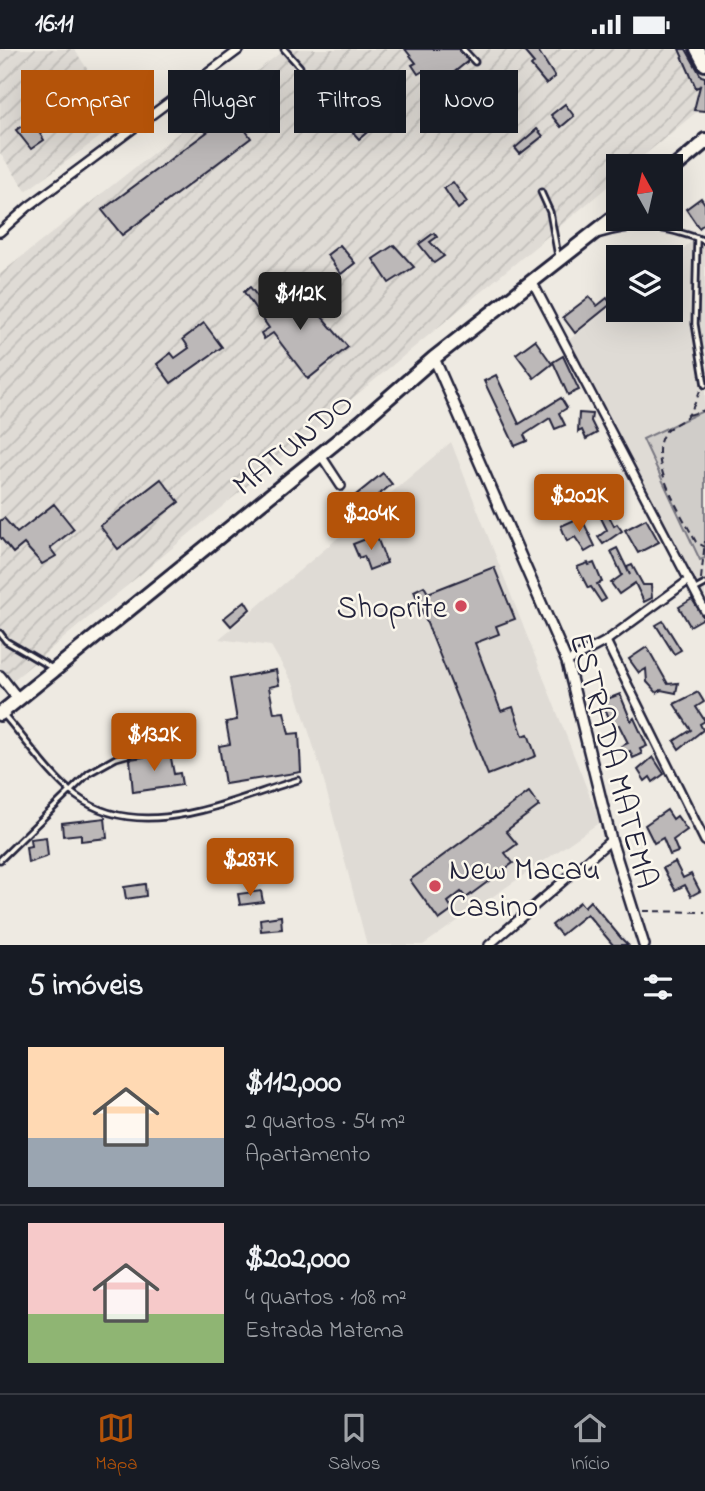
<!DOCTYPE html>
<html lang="pt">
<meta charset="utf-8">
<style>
body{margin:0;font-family:"Indie Flower",sans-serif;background:#242831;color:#f1f3f6;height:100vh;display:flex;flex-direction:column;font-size:26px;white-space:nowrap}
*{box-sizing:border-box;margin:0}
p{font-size:23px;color:#9ea1a6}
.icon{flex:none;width:38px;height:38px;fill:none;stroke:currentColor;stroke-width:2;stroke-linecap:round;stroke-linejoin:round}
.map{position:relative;height:896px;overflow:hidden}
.details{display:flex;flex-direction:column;background:#171b24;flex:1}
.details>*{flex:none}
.hud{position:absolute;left:21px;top:21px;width:663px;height:63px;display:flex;gap:14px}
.needle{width:46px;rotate:352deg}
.tools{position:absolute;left:606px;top:105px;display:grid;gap:14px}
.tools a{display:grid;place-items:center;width:77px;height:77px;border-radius:0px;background:#171b24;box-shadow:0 7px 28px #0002;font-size:35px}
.price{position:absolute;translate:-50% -60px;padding:0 16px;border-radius:7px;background:#b45309;color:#fff;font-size:23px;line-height:46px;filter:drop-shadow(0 2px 4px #0008)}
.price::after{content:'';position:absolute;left:50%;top:42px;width:21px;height:16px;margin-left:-10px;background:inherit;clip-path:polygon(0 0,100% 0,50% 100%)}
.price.on{background:#222;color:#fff}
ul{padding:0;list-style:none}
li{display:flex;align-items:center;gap:21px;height:175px;padding:0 28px}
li+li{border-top:2px solid #363941}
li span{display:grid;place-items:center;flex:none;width:196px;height:140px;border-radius:0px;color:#555}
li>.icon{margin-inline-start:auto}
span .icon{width:84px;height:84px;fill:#fffc;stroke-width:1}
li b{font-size:30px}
h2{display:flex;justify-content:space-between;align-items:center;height:84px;padding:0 28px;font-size:30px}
.tag{padding:0 24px;border-radius:0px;background:#171b24;box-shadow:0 7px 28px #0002;font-size:24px;line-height:63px}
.tag.on{background:#b45309;color:#fff}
.status{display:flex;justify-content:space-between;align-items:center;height:49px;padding:0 35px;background:#171b24;direction:ltr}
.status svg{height:19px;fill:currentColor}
.menu{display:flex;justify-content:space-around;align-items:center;height:98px;border-top:2px solid #363941;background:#171b24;font-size:19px;color:#9ea1a6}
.menu a{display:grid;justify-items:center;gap:4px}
.menu .on{color:#b45309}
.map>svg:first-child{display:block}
.built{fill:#dfdbd5}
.industrial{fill:url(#industrial-furrows)}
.garden{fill:#d0cdc9;stroke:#797882;stroke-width:2}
.building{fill:#bcb8b8;stroke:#22223b;stroke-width:2}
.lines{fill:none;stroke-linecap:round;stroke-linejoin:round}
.service-casing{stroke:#22223b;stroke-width:9}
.minor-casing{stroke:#22223b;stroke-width:12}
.tertiary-casing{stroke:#22223b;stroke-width:14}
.primary-casing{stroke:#22223b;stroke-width:18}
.trunk-casing{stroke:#22223b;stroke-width:18}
.path{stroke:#22223b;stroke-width:2;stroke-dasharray:7 5;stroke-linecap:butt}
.service{stroke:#fbf7ec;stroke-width:3.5}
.minor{stroke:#fbf7ec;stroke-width:7}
.tertiary{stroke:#fbf7ec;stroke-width:9}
.primary{stroke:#fbf7ec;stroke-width:12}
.trunk{stroke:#fbf7ec;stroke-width:12}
.poi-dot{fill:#d1495b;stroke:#fbf7ec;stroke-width:2.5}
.labels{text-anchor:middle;stroke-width:5;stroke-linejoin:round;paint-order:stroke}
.street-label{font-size:32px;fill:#22223b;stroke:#fbf7ec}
.poi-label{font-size:32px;fill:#22223b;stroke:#fbf7ec;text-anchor:end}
</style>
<div class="status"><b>16:11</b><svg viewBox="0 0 49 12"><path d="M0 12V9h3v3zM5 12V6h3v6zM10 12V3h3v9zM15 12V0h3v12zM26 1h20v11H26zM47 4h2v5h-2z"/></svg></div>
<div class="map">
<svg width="705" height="896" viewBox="0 0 705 896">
<defs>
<pattern id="industrial-furrows" width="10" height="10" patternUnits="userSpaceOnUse" patternTransform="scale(1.75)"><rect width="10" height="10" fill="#dfdbd5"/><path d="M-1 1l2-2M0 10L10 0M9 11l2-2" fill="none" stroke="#bfbcb8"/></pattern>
</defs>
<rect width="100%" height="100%" fill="#eeeae2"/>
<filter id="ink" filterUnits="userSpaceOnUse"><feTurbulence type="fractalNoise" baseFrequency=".0143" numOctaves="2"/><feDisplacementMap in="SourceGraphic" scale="14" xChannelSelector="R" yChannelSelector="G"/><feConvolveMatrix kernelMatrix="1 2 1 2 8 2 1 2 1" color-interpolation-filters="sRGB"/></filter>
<g filter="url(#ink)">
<g class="built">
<path d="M 705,182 L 705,552 L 569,291 L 618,252 L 618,261 L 670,261 L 670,210 Z"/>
<path d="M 451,393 L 600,773 L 423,896 L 367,896 L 321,721 L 294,636 L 271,597 L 219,590 Z"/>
</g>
<g class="industrial">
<path d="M 0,0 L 74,0 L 122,72 L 26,142 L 0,104 Z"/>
<path d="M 285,0 L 705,0 L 705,56 L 631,117 L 618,117 L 618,129 L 0,642 L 0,225 Z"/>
</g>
<path class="garden" d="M 705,361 L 705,509 L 700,511 L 643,390 Z"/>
<g class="building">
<path d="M 405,0 L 459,0 L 468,12 L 436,38 L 423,22 L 418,25 L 412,16 L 416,14 Z"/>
<path d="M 522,0 L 537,0 L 555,28 L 546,35 L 531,17 L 534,14 Z"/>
<path d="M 679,0 L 686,0 L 701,27 L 705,28 L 705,62 L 694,61 L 700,37 L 696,39 Z"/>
<path d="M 332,23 L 369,63 L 388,47 L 397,58 L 359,90 L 349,79 L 361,69 L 349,56 L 331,71 L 335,76 L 329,81 L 311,58 L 333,38 L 325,29 Z"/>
<path d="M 565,55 L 574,67 L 561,78 L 551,66 Z"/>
<path d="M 233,64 L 251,89 L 122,186 L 102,161 Z"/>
<path d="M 31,71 L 44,91 L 31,100 L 16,81 Z"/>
<path d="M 537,80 L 543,87 L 520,105 L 515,99 Z"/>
<path d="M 453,133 L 467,153 L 458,160 L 444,139 Z"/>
<path d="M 701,149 L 705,155 L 705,174 L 699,179 L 686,160 Z"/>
<path d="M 434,184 L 437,188 L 430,193 L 444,207 L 434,214 L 419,195 Z"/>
<path d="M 340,196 L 355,214 L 341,225 L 327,206 Z"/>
<path d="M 394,196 L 414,218 L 389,234 L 373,210 Z"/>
<path d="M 250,238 L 270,263 L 298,240 L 348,298 L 308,330 L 273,284 L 264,290 L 261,284 L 269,279 L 244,243 Z"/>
<path d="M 589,248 L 597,257 L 607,249 L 611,255 L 575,284 L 563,268 Z"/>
<path d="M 204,274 L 222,298 L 171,334 L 157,315 L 171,304 L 175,309 L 189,299 L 183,290 Z"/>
<path d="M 535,291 L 552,315 L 534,329 L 516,305 Z"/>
<path d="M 563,307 L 579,341 L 568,346 L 553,313 Z"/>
<path d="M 496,326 L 519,375 L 561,349 L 567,359 L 559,364 L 565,376 L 555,380 L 550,369 L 524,386 L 527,392 L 515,397 L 484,332 Z"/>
<path d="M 579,364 L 592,365 L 591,372 L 597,384 L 586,390 L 582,381 L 578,383 Z"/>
<path d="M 383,424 L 392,435 L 344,474 L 335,463 Z"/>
<path d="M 161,430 L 179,453 L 118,500 L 100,477 Z"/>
<path d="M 54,455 L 74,480 L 50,499 L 56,507 L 42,515 L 24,495 L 13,504 L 0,488 L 0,472 L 4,469 L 17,484 Z"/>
<path d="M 605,459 L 614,477 L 617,475 L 622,482 L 603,495 L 598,488 L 607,481 L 598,463 Z"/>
<path d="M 581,468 L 595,497 L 585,503 L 575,488 L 567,492 L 561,477 Z"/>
<path d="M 646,470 L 659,493 L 638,504 L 625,481 Z"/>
<path d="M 376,486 L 387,514 L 369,521 L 364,507 L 359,509 L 353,495 Z"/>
<path d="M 617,499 L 630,526 L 627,518 L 632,516 L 643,536 L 651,536 L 652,549 L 644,553 L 635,534 L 619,545 L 611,534 L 622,526 L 611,502 Z"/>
<path d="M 588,514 L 589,516 L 594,514 L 602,533 L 597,535 L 606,550 L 601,553 L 591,538 L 588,539 L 577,518 Z"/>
<path d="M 494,518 L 515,570 L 496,577 L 499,585 L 475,594 L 501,662 L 513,658 L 523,687 L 528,685 L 536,707 L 488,726 L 414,542 L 424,537 L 428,544 Z"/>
<path d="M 692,550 L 704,569 L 690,577 L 679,558 Z"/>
<path d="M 245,552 L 250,560 L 231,577 L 224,569 Z"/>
<path d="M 663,572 L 681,601 L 674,605 L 656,576 Z"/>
<path d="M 647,598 L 668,635 L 678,634 L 676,644 L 661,641 L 657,644 L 647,633 L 646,620 L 639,624 L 629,610 Z"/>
<path d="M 276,621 L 279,636 L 269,638 L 274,664 L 284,663 L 289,685 L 299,684 L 301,723 L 225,735 L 219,697 L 230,695 L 226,673 L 237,671 L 230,630 Z"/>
<path d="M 698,643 L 704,653 L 696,658 L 705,672 L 700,675 L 703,681 L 679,700 L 674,692 L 691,681 L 674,655 Z"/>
<path d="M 620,645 L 631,672 L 634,669 L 647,697 L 640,700 L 642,705 L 633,709 L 630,702 L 624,704 L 621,697 L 628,694 L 619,676 L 613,679 L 602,652 Z"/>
<path d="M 170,704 L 174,725 L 180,724 L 182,736 L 133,743 L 130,710 Z"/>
<path d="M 653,708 L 664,725 L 653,733 L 650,728 L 645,732 L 638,721 Z"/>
<path d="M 529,743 L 539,757 L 506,782 L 517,795 L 505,804 L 513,814 L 466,849 L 461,843 L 448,853 L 453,861 L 439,871 L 410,831 Z"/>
<path d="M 667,761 L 673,770 L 677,767 L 687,781 L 673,791 L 678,803 L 670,806 L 663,789 L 654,794 L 645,776 Z"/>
<path d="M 105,769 L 107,789 L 81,792 L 81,785 L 63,787 L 62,774 Z"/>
<path d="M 46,788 L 48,807 L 28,814 L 26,798 L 31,797 L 30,790 Z"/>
<path d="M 675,813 L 683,829 L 691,825 L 700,842 L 691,847 L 685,836 L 675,841 L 663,819 Z"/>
<path d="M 145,835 L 146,847 L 126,850 L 124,838 Z"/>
<path d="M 261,842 L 263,853 L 240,856 L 238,845 Z"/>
<path d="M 590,852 L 621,889 L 628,896 L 613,896 L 587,865 L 561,886 L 552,876 L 580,853 L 584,858 Z"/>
<path d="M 281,867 L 282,880 L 261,882 L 260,870 Z"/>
</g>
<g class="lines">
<g class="service-casing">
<g id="service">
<path d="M 284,0 L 300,18"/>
<path d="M 463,0 L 475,13"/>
<path d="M 541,143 L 550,163 L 558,207"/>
<path d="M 599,186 C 641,173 665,177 705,192"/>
<path d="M 697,189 L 695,275 L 705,336"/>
<path d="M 694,541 L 705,535"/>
<path d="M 0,584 L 6,592 L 52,619"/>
<path d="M 4,666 C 27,692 49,726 76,747 C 142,796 230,751 298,731"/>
<path d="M 0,811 L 89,724 L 116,709 L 176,692"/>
</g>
</g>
<g class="minor-casing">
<g id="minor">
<path d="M 0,183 L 28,158 L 240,0"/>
<path d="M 533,234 L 705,562"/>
<path d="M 320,405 L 341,437"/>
<path d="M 606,592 L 689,531"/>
<path d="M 567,613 L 606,592 L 705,792"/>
<path d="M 489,896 L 611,791"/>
</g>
</g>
<g class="tertiary-casing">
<g id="tertiary">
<path d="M 434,309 L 567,613 L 611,791 L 644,896"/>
<path d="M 0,627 L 18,650"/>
</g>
</g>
<g class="primary-casing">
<g id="primary">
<path d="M 670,122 L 705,93"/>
<path d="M 0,665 L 362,372 L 434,309 L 618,165"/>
</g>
</g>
<g class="trunk-casing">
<g id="trunk">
<path d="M 697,0 L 705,15"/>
<path d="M 704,94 L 705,91"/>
</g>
</g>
<g class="path">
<path d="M 700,342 C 697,349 693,360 688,366 C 682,373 672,376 666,382 C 643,407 683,468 696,493 L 705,498"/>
<path d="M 689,366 L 705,361"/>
<path d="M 705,396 L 705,403"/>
<path d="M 701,530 L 705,492"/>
<path d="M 643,862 L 705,863"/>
</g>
<use href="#service" class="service"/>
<use href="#minor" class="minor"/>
<use href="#tertiary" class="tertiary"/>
<use href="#primary" class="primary"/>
<use href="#trunk" class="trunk"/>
</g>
</g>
<g class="poi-dot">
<circle cx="461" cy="557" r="7"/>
<circle cx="435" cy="837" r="7"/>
</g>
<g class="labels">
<g class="street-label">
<text transform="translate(292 394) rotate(-39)" y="11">MATUNDO</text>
<text transform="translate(615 711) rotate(75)" y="11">ESTRADA MATEMA</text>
</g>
<g class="poi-label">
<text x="447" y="568">Shoprite</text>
<text x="449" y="830" text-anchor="start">New Macau<tspan x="449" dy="37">Casino</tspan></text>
</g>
</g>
</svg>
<div class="tools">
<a><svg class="needle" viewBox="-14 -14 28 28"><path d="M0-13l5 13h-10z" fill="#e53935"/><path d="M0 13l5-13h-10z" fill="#9ea1a6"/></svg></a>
<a><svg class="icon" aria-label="layers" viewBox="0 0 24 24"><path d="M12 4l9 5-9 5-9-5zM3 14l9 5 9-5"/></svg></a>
</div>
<b class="price on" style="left:300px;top:283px">$112K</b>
<b class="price" style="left:579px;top:485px">$202K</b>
<b class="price" style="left:371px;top:503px">$204K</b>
<b class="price" style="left:154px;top:724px">$132K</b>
<b class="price" style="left:250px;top:849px">$287K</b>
<div class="hud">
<a class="tag on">Comprar</a>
<a class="tag">Alugar</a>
<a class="tag">Filtros</a>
<a class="tag">Novo</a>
</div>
</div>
<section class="details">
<h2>5 imóveis<svg class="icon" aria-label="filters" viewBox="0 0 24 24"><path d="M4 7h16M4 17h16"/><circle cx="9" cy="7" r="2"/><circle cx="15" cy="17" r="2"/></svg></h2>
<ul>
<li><span style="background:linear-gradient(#ffd9b3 65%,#9aa5b1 0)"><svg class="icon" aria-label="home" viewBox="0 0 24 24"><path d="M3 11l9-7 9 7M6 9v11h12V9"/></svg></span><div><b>$112,000</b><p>2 quartos · 54 m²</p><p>Apartamento</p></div></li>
<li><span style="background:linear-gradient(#f6c9c9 65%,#8fb573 0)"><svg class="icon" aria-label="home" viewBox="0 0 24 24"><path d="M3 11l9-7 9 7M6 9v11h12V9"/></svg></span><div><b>$202,000</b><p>4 quartos · 108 m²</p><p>Estrada Matema</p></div></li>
</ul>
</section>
<nav class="menu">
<a class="on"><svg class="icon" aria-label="map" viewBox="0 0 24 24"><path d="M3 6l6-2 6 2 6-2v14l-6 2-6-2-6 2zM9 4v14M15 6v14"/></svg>Mapa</a>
<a><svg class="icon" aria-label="saved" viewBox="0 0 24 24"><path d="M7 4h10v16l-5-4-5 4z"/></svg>Salvos</a>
<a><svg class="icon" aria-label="home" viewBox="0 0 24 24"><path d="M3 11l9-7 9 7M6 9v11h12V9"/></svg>Início</a>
</nav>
